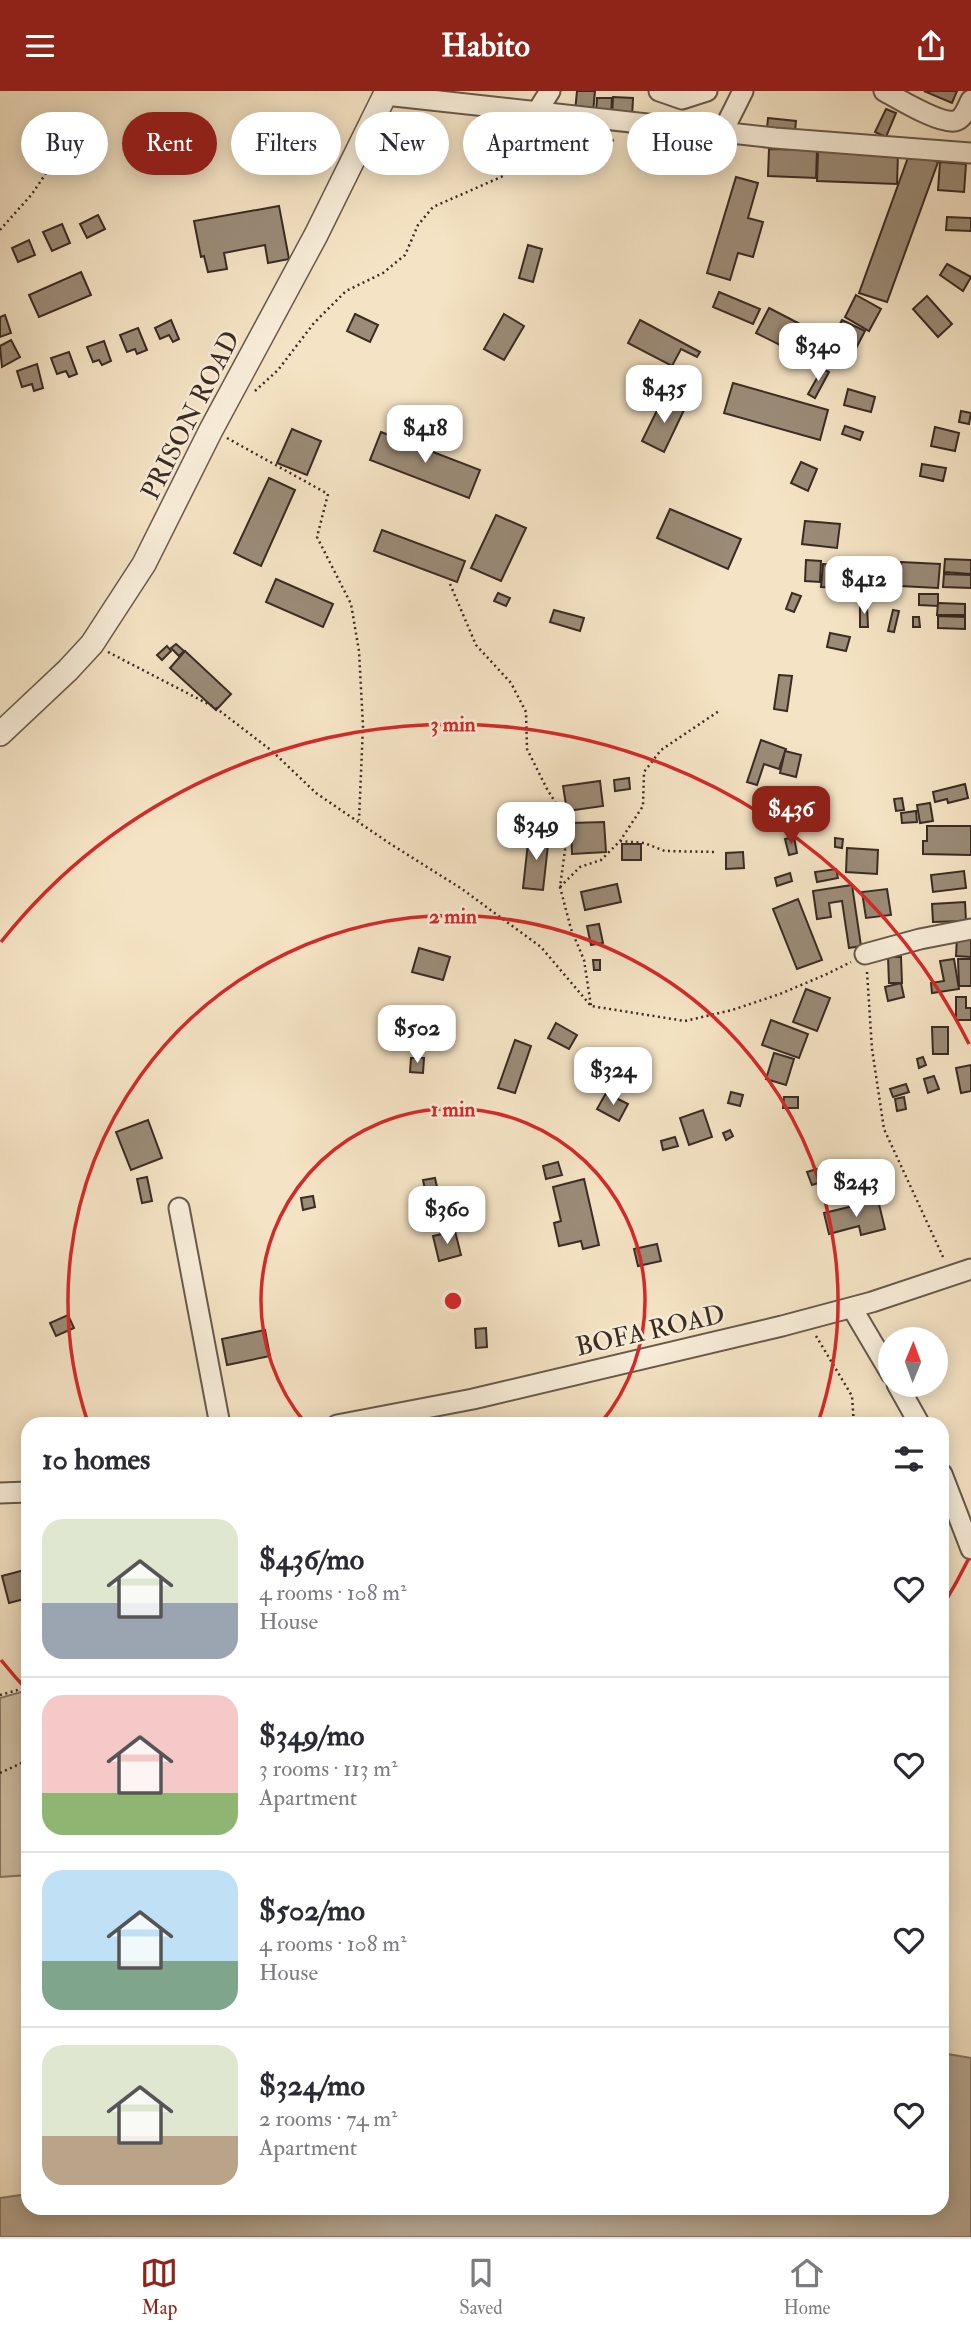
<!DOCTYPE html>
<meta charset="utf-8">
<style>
body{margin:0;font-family:"IM FELL Double Pica",serif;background:#f2f2f3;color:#2b2b33;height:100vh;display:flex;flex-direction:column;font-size:26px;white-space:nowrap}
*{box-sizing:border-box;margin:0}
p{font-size:23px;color:#7c7c81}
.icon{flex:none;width:38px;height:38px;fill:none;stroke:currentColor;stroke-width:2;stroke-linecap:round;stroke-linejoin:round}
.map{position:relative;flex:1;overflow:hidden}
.details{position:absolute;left:21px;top:1326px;width:928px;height:798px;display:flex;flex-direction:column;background:#fff;border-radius:21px;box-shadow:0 4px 18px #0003}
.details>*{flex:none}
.guide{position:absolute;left:21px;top:21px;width:929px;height:63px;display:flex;gap:14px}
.needle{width:46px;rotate:1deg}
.fabs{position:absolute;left:878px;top:1236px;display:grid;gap:14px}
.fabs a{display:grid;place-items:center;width:70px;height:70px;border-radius:50%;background:#fff;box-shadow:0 4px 18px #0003;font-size:35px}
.price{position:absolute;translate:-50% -60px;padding:0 16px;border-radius:14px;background:#fff;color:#222;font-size:23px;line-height:46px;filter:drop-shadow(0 2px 4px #0008)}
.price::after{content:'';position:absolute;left:50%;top:42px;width:21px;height:16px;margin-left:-10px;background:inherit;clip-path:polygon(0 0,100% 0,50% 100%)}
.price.current{background:#8f2418;color:#fff}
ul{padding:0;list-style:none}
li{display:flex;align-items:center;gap:21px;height:175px;padding:0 21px}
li+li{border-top:2px solid #e1e1e2}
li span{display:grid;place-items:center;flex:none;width:196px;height:140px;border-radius:21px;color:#555}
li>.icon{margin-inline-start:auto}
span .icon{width:84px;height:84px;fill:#fffc;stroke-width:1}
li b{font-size:30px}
h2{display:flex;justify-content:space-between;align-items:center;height:84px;padding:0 21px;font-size:30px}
.pill{padding:0 24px;border-radius:32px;background:#fff;box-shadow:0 4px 18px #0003;font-size:24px;line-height:63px}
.pill.current{background:#8f2418;color:#fff}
header{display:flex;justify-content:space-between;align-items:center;height:91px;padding:0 21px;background:#8f2418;color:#fff;font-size:32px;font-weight:700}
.dock{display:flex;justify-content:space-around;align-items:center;height:98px;border-top:2px solid #e1e1e2;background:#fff;font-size:19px;color:#7c7c81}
.dock a{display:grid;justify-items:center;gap:4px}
.dock .current{color:#8f2418}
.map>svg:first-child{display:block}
.green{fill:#d4c4a9;stroke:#877866;stroke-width:2}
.water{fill:#b5a48d;stroke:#847463;stroke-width:2}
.building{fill:#9b8b77;stroke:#3a2b23;stroke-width:2}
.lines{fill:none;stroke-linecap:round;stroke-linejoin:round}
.minor-casing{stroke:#68594b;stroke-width:23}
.tertiary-casing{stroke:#68594b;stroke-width:26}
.path{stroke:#3a2b23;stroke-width:2.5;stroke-dasharray:2 3.5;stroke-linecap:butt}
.minor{stroke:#f8edd9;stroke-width:19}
.tertiary{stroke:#f8edd9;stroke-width:23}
.ring{fill:none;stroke:#d62828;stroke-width:3.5}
.labels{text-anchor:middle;stroke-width:5;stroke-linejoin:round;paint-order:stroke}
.street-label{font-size:26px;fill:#3a2b23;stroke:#f8edd9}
.centre{fill:#d62828;stroke:#f8edd9;stroke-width:3.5}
.ring-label{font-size:21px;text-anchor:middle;font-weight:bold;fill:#d62828;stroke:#f8edd9;stroke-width:5;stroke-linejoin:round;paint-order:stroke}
</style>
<header><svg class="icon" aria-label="menu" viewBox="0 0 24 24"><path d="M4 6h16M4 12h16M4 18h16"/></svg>Habito<svg class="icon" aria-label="share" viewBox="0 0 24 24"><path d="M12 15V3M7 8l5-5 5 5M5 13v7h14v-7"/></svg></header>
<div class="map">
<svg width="971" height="2146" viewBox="0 0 971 2146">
<rect width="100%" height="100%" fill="#f4e3c4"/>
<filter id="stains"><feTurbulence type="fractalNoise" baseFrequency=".00286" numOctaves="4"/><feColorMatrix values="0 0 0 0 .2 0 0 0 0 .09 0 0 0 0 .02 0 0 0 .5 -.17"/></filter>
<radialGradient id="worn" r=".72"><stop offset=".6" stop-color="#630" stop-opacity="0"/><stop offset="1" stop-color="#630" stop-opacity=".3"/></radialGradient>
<path class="green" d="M 28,1599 L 28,1784 L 0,1786 L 0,1607 Z"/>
<path class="water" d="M 942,1962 L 971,1967 L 971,2146 L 0,2146 L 0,2107 L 28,2103 L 28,2118 L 942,2118 Z"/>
<g class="building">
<path d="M 577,0 L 595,0 L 593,22 L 575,21 Z"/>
<path d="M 924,0 L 957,0 L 952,12 Z"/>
<path d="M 613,6 L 633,7 L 632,27 L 612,26 Z"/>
<path d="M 597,7 L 612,7 L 611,24 L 596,23 Z"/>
<path d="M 886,18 L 896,22 L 886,46 L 875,41 Z"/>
<path d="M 768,27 L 796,30 L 795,40 L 767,38 Z"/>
<path d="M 769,58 L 817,59 L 816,87 L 768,85 Z"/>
<path d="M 818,60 L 898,63 L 897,93 L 817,90 Z"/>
<path d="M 910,61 L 938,71 L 887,211 L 859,202 Z"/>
<path d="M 940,71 L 966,73 L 964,101 L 938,99 Z"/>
<path d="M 736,86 L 758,92 L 748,127 L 763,131 L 753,166 L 738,162 L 730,189 L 707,182 Z"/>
<path d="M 279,115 L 289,168 L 268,172 L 265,154 L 224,162 L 227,178 L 208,181 L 204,165 L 201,166 L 194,130 Z"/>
<path d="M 98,124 L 105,138 L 87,147 L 80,133 Z"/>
<path d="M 947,126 L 971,127 L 971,140 L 946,139 Z"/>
<path d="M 62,133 L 70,152 L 52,160 L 43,141 Z"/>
<path d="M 29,149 L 35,164 L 18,171 L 12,157 Z"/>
<path d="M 528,154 L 542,158 L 533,191 L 519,187 Z"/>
<path d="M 947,173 L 971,186 L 963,200 L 940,184 Z"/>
<path d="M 81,181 L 91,204 L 39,226 L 29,204 Z"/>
<path d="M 719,201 L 760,218 L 753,233 L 713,216 Z"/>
<path d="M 856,204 L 881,218 L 869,240 L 845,226 Z"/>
<path d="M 927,205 L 952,233 L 938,246 L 913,218 Z"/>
<path d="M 769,217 L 829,248 L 816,272 L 756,242 Z"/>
<path d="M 355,223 L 378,234 L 370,251 L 347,240 Z"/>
<path d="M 504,223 L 524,235 L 504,269 L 484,258 Z"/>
<path d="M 5,224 L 11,242 L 0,246 L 0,226 Z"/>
<path d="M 171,229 L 179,248 L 173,251 L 169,244 L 160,248 L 155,237 Z"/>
<path d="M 640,229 L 700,261 L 697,266 L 681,258 L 672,275 L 628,252 Z"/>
<path d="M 842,229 L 865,240 L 853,263 L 830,251 Z"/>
<path d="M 138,237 L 147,259 L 137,263 L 135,258 L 127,261 L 120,244 Z"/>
<path d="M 11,249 L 20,266 L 2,276 L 0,255 Z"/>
<path d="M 104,250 L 111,270 L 102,274 L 99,269 L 93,271 L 87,256 Z"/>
<path d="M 69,261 L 77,283 L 69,286 L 66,280 L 57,283 L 51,267 Z"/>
<path d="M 37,273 L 43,297 L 34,300 L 32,293 L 22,296 L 17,280 Z"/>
<path d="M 822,278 L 829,281 L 815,307 L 808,303 Z"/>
<path d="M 733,292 L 828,319 L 820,349 L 724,322 Z"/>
<path d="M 848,298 L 875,306 L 871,321 L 844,314 Z"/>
<path d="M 663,307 L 685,317 L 664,361 L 642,350 Z"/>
<path d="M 961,320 L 971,322 L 969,333 L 959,331 Z"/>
<path d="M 845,335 L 863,341 L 860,349 L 842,343 Z"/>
<path d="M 935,336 L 959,342 L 955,360 L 931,355 Z"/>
<path d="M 292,338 L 321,350 L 307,384 L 277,372 Z"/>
<path d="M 381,341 L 480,379 L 469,407 L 370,369 Z"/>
<path d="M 801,371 L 817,378 L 808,400 L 791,392 Z"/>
<path d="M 922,373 L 946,377 L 943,390 L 920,385 Z"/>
<path d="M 269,387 L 295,399 L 261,475 L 234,462 Z"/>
<path d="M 670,418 L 741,448 L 728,478 L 657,447 Z"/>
<path d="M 496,424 L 526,437 L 501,490 L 471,477 Z"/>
<path d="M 805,430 L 840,433 L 837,457 L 802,453 Z"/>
<path d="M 382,439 L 465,470 L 457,491 L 374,460 Z"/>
<path d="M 945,468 L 971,469 L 971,483 L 944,481 Z"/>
<path d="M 806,469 L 821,470 L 820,491 L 805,490 Z"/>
<path d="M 901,471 L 940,473 L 938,497 L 900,495 Z"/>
<path d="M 823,473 L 832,474 L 832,483 L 848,483 L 847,497 L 821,496 Z"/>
<path d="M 944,483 L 971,484 L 971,497 L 943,496 Z"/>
<path d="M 276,488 L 333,513 L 323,536 L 266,511 Z"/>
<path d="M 498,502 L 510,507 L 506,515 L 494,510 Z"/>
<path d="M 792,502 L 801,505 L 794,521 L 786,518 Z"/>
<path d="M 870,502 L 880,502 L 880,510 L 870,509 Z"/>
<path d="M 919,503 L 938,503 L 938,515 L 919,514 Z"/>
<path d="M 938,512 L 965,513 L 965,524 L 937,524 Z"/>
<path d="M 860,514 L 867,514 L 868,536 L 860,536 Z"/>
<path d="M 554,519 L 584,527 L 580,540 L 550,531 Z"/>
<path d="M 893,519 L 899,520 L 894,541 L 888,540 Z"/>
<path d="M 938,525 L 965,526 L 965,538 L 938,537 Z"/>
<path d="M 913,526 L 919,526 L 920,536 L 913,536 Z"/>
<path d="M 830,542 L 850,546 L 846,560 L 827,556 Z"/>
<path d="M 176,553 L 184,560 L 179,565 L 171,557 Z"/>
<path d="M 167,555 L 171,560 L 162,569 L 157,564 Z"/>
<path d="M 185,560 L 231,603 L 216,619 L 170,577 Z"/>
<path d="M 779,584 L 792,585 L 787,620 L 774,618 Z"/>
<path d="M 761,649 L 786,658 L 779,678 L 764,673 L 757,694 L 747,691 Z"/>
<path d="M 785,660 L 801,664 L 796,686 L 780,682 Z"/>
<path d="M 629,687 L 630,698 L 615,700 L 614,689 Z"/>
<path d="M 600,690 L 603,715 L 567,720 L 563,695 Z"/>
<path d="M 965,693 L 968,707 L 948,712 L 947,708 L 935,711 L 933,701 Z"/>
<path d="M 777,706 L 779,725 L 763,727 L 761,707 Z"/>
<path d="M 902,707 L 904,719 L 896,720 L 894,708 Z"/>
<path d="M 930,712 L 933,730 L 920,732 L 917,714 Z"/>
<path d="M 916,720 L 917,731 L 902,732 L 901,722 Z"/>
<path d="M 604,731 L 606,761 L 572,763 L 571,732 Z"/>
<path d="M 927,735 L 971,735 L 971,764 L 923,763 L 923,750 L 927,750 Z"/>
<path d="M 529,743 L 549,745 L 543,799 L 523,797 Z"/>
<path d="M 794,746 L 797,762 L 789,764 L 785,748 Z"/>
<path d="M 835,747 L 843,748 L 842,757 L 835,756 Z"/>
<rect x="622" y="753" width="19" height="16"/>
<path d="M 847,757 L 878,759 L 877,783 L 846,781 Z"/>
<path d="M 743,761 L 744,777 L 726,778 L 726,762 Z"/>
<path d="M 836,778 L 838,787 L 817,791 L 815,781 Z"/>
<path d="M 964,780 L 966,797 L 933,801 L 931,784 Z"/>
<path d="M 790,782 L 792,790 L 777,795 L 775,787 Z"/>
<path d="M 617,793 L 621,811 L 585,819 L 581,801 Z"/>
<path d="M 852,794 L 861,855 L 849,857 L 842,810 L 829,812 L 831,826 L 817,828 L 813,800 Z"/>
<path d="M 887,798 L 891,824 L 866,827 L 862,801 Z"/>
<path d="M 798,808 L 822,869 L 797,878 L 773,818 Z"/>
<path d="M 965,811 L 966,830 L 933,831 L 932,813 Z"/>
<path d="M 599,833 L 603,852 L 591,854 L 587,835 Z"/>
<path d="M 957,845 L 971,845 L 971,866 L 956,865 Z"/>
<path d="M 419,857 L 450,866 L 443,889 L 412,881 Z"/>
<path d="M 888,866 L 901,866 L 902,892 L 889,892 Z"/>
<path d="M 954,868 L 959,898 L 932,902 L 931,892 L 944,890 L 940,870 Z"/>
<path d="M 958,868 L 971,868 L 971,895 L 959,895 Z"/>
<path d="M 593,869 L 600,869 L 600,879 L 594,879 Z"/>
<path d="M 901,892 L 904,906 L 888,910 L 885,896 Z"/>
<path d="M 806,898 L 830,907 L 817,940 L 793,931 Z"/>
<path d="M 956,906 L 966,906 L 966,917 L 971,917 L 971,929 L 956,929 Z"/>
<path d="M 771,929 L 808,943 L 799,967 L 762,954 Z"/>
<path d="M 556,932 L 577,944 L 569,958 L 548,947 Z"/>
<path d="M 932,936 L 948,936 L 948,963 L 933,963 Z"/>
<path d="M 515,949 L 531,955 L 515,1002 L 498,997 Z"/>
<path d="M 774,962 L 794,968 L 786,994 L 766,988 Z"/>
<path d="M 923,966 L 926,974 L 919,977 L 917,968 Z"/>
<path d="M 411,967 L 424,967 L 423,982 L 410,981 Z"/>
<path d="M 971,974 L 971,1000 L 961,1002 L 956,977 Z"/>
<path d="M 934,985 L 939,998 L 928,1002 L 924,988 Z"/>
<path d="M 906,993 L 909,1001 L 893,1006 L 890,998 Z"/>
<path d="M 731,1001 L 743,1004 L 740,1015 L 728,1012 Z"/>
<path d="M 606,1002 L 628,1013 L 619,1030 L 597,1018 Z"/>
<path d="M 784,1006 L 798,1006 L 798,1017 L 783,1017 Z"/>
<path d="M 904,1006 L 906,1018 L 897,1020 L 895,1008 Z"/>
<path d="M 703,1019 L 712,1046 L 689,1054 L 680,1027 Z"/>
<path d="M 148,1029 L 162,1067 L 131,1079 L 116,1041 Z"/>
<path d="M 730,1039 L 733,1045 L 726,1049 L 723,1042 Z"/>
<path d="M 675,1046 L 678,1055 L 663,1059 L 661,1050 Z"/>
<path d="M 558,1071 L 562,1084 L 546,1088 L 543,1075 Z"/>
<path d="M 817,1078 L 821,1091 L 812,1094 L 807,1081 Z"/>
<path d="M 147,1086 L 152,1110 L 142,1112 L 137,1088 Z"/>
<path d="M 435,1087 L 439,1105 L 427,1108 L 423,1089 Z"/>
<path d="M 584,1088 L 599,1154 L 583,1158 L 581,1150 L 559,1155 L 554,1132 L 561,1130 L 553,1096 Z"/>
<path d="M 313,1105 L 315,1116 L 303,1119 L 301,1107 Z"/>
<path d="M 878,1109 L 885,1138 L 861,1144 L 859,1135 L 829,1143 L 824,1122 Z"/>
<path d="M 446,1113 L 451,1133 L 433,1137 L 428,1118 Z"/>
<path d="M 455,1140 L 461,1164 L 439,1170 L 433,1145 Z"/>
<path d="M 657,1153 L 661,1170 L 638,1175 L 634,1158 Z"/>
<path d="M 68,1224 L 74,1237 L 56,1245 L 50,1232 Z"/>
<path d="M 486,1237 L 487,1256 L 476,1257 L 475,1238 Z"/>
<path d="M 265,1239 L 270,1265 L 227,1274 L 222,1248 Z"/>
<path d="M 28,1478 L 28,1507 L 9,1512 L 2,1485 Z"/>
</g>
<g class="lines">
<g class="minor-casing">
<g id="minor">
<path d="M 659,0 L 682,8 L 707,0"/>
<path d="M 884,0 C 899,8 939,33 955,30 C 964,28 967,16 971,9"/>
<path d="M 385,4 L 775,47 L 971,62"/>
<path d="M 538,19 L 550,0"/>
<path d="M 723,40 L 743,0"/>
<path d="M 865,863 L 920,848 L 971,838"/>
<path d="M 179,1117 L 220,1334"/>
<path d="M 852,1217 L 891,1283"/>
<path d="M 897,1293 L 920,1334"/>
<path d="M 337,1334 L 473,1308 L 782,1235 L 872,1211 L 971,1178"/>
<path d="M 942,1383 L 971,1458"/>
<path d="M 0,1402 L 28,1401"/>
</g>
</g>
<g class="tertiary-casing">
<path id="tertiary" d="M 0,643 L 68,579 L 92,553 L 144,473 L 211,339 L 316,144 L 387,0"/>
</g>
<g class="path">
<path d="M 0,139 L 32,103 L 57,66"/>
<path d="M 255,300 L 278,279 L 314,232 L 346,200 L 383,182 L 405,164 L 418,134 L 433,116 L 501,86 L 562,50 L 583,62 L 616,48"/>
<path d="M 227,347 L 328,403 L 317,446 L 351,513 L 359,560 L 363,635 L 359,729"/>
<path d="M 450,493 L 476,554 L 511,592 L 526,621 L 527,658 L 547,698 L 565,727 L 565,759 L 560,796 L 571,838 L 584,869 L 591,915"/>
<path d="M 108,561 L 216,617 L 272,660 L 316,702 L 389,752 L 462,798 L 541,856 L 591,915 L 685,930 L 732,919 L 780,903 L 827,883 L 851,871"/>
<path d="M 620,750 L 644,752 L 665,760 L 716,761"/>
<path d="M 560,796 L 580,776 L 601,769 L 620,750 L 643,715 L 644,681 L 661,659 L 719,620"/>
<path d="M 867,881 L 872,958 L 884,1038 L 944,1168"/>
<path d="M 816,1245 L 852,1305 L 854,1334"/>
<path d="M 0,1604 L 28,1596"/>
<path d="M 0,1682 L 28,1669"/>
</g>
<use href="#minor" class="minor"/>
<use href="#tertiary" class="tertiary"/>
</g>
<g class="ring">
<path d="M306 1333A192 192 0 1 1 600 1333"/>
<path d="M88 1332A385 385 0 1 1 818 1332"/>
<path d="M969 1467A577 577 0 0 1 942 1516M28 1600A577 577 0 0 1 1 1569M1 851A577 577 0 0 1 969 953"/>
</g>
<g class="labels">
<g class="street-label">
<text transform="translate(190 324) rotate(-63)" y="9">PRISON ROAD</text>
<text transform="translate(650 1239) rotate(-13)" y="9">BOFA ROAD</text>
</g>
</g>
<circle cx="453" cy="1210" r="10" class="centre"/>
<g class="ring-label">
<text x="453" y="640">3 min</text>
<text x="453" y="832">2 min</text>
<text x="453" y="1025">1 min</text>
</g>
<rect width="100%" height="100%" filter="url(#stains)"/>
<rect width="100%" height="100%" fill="url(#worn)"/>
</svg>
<div class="fabs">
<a><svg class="needle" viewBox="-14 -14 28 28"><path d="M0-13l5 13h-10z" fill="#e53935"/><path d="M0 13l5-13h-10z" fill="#7c7c81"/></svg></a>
</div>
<b class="price" style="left:818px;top:292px">$340</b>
<b class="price" style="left:664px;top:334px">$435</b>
<b class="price" style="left:425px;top:374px">$418</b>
<b class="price" style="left:864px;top:525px">$412</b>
<b class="price current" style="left:791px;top:755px">$436</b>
<b class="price" style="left:536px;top:771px">$349</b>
<b class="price" style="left:417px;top:974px">$502</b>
<b class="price" style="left:613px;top:1016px">$324</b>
<b class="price" style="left:856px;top:1128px">$243</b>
<b class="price" style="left:447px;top:1155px">$360</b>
<div class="guide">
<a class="pill">Buy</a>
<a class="pill current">Rent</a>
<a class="pill">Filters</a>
<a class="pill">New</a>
<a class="pill">Apartment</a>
<a class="pill">House</a>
</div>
<section class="details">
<h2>10 homes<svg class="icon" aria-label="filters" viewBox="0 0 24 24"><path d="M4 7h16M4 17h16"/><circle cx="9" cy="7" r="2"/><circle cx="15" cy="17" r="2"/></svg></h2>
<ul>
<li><span style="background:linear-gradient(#dfe7d0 60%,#9aa5b1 0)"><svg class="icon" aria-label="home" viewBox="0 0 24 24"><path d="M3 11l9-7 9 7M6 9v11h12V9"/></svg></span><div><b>$436/mo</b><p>4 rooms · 108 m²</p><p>House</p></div><svg class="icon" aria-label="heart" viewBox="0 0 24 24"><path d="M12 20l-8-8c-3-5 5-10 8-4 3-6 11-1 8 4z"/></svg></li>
<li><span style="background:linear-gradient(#f6c9c9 70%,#8fb573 0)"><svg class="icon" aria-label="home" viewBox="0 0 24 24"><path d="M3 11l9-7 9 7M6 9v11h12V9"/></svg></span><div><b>$349/mo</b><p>3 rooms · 113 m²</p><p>Apartment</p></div><svg class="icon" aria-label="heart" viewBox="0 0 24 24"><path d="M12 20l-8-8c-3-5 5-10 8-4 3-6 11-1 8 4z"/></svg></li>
<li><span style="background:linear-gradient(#bfe0f5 65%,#7fa58c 0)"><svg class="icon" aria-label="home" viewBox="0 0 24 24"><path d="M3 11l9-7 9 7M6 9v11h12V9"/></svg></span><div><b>$502/mo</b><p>4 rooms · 108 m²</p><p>House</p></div><svg class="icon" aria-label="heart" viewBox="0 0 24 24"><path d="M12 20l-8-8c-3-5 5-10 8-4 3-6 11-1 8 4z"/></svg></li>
<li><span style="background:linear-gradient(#dfe7d0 65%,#b9a48a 0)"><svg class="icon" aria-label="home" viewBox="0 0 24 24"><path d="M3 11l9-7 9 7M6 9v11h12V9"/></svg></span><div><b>$324/mo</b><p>2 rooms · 74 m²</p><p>Apartment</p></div><svg class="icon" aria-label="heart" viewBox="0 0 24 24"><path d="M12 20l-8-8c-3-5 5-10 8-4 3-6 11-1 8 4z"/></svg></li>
</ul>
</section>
</div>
<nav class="dock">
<a class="current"><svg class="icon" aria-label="map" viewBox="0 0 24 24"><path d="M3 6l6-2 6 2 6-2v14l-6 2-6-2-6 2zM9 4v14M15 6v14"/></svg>Map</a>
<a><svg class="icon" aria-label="saved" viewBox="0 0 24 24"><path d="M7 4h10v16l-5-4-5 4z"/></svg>Saved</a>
<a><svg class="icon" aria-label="home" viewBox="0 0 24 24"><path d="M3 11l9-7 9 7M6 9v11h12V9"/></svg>Home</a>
</nav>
